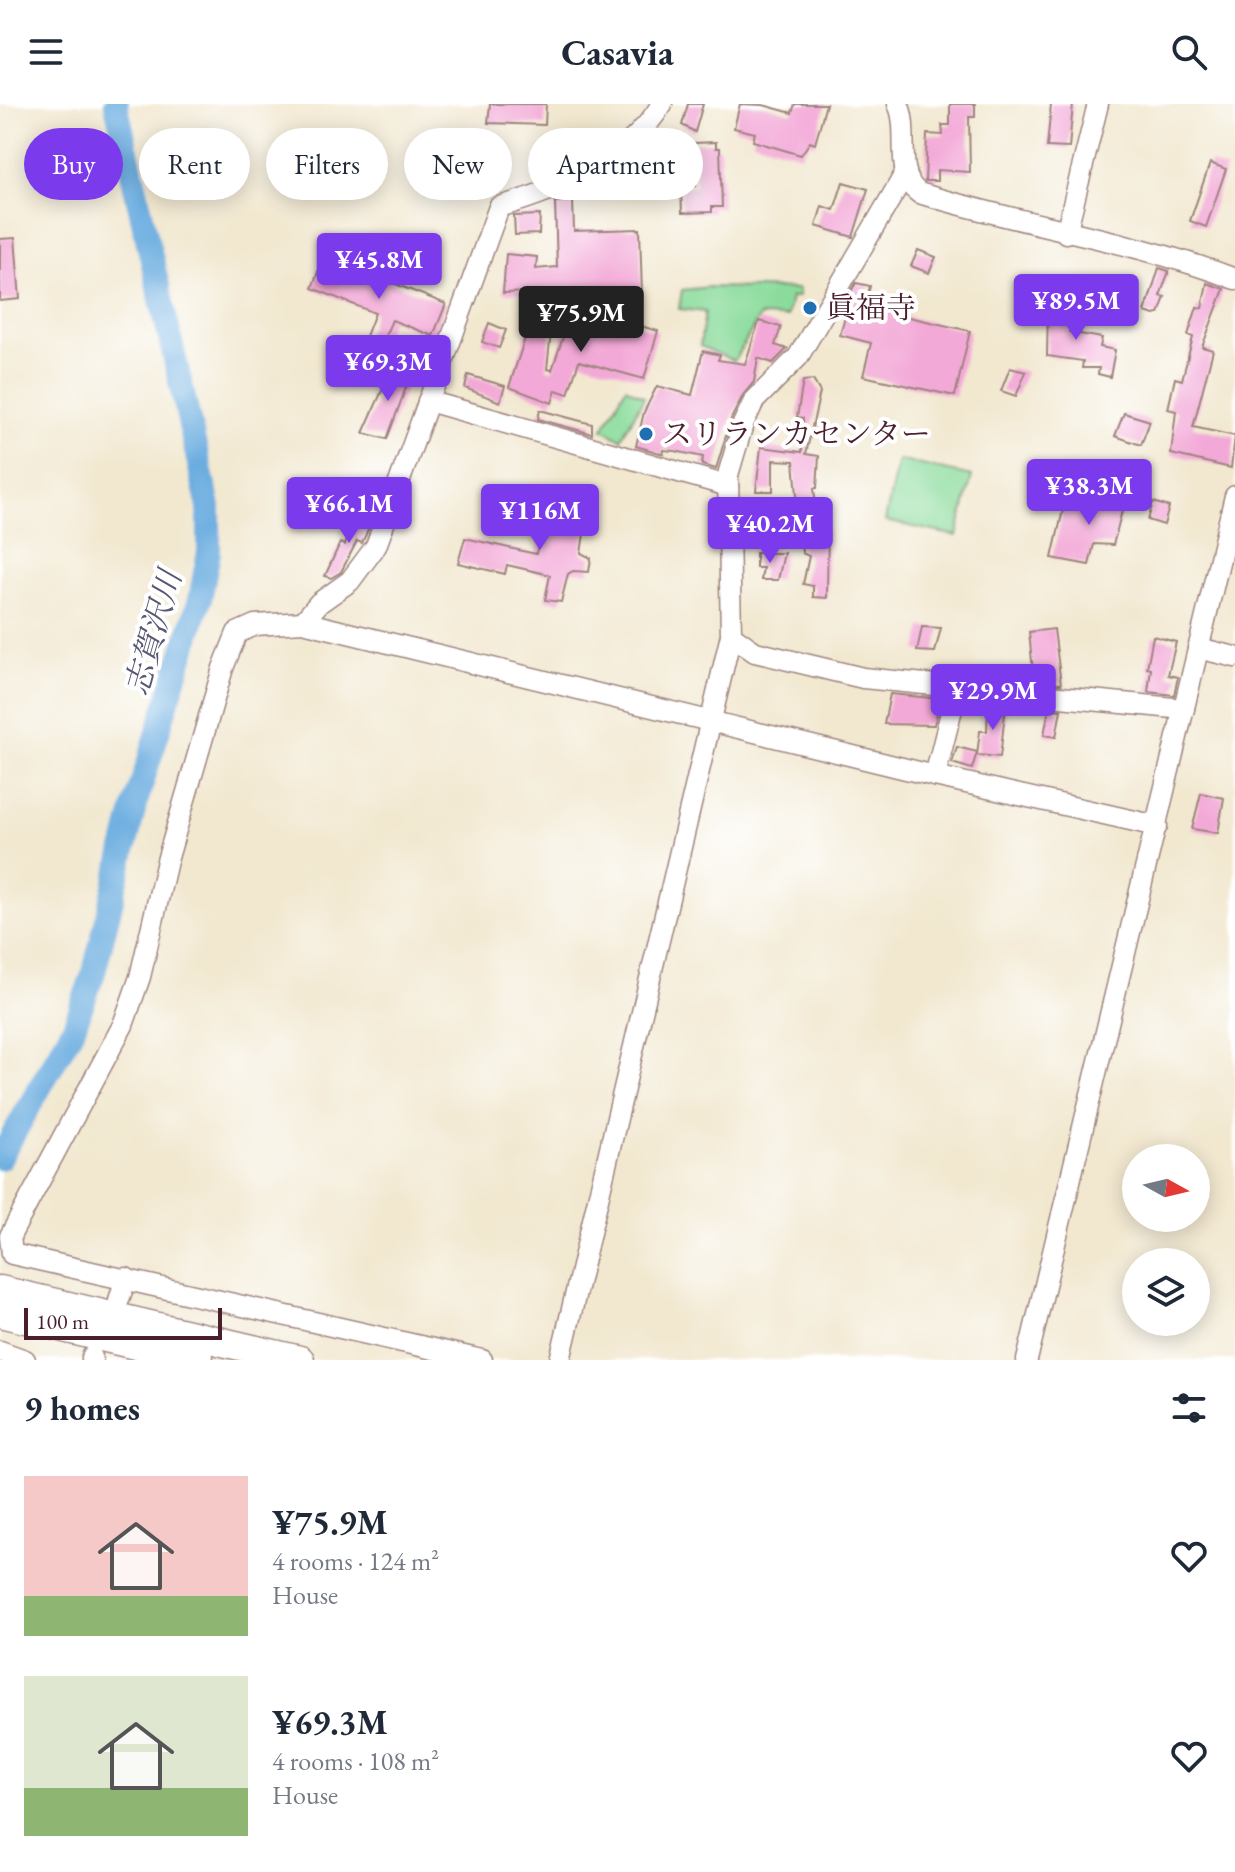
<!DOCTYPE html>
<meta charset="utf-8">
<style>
body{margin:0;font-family:"EB Garamond","Noto Serif JP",serif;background:#f6f6f7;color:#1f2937;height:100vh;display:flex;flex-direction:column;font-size:30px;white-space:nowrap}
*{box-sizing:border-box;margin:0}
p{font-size:26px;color:#747a83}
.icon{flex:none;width:44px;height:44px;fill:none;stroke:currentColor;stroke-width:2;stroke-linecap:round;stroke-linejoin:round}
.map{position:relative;height:1256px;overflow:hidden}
.sheet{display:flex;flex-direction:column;background:#fff;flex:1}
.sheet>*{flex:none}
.top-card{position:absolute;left:24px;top:24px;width:800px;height:72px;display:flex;gap:16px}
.needle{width:52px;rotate:98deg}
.controls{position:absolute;left:1122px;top:1040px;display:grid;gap:16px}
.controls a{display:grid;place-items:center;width:88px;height:88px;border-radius:50%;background:#fff;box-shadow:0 4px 20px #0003;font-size:40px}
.scale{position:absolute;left:24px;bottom:20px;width:198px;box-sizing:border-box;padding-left:8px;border:4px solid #4a1f2b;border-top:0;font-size:22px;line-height:28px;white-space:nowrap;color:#4a1f2b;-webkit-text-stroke:6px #fff;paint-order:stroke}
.price{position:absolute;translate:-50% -68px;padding:0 18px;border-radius:8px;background:#7c3aed;color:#fff;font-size:26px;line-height:52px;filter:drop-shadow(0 2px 4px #0008)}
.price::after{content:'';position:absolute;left:50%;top:48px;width:24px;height:18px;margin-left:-12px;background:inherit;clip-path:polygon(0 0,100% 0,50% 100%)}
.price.current{background:#222;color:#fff}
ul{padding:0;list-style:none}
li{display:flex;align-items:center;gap:24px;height:200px;padding:0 24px}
li span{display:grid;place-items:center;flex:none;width:224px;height:160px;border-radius:0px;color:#555}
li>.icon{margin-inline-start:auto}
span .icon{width:96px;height:96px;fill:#fffc;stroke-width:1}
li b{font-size:34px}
h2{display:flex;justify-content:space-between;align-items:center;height:96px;padding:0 24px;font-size:34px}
.pill{padding:0 28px;border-radius:36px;background:#fff;box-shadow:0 4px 20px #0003;font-size:28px;line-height:72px}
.pill.current{background:#7c3aed;color:#fff}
header{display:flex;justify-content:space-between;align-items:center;height:104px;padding:0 24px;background:#fff;font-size:36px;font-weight:700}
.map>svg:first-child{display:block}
.green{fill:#8bdc9c;stroke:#6a7e64;stroke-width:2}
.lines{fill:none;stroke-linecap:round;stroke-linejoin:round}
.river{stroke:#6cade0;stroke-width:24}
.building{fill:#f3a9d7}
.minor-casing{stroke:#9e847e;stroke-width:23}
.highway-casing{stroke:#9e847e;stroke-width:31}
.minor{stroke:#fff;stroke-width:20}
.highway{stroke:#fff;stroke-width:28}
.poi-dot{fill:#1f6fb2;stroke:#fff;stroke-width:3}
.labels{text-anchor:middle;stroke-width:8;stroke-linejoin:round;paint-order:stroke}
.poi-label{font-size:30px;fill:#4a1f2b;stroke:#fff;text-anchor:start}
.water-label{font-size:32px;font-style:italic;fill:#585873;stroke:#fff}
</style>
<header><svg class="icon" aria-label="menu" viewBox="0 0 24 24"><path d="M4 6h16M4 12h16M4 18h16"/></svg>Casavia<svg class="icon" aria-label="search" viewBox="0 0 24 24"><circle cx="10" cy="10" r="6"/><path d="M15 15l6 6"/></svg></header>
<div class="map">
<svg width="1235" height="1256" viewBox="0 0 1235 1256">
<rect width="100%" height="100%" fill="#fff"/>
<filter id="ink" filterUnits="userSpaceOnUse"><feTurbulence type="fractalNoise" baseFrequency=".0125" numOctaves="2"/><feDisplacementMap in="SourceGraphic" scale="16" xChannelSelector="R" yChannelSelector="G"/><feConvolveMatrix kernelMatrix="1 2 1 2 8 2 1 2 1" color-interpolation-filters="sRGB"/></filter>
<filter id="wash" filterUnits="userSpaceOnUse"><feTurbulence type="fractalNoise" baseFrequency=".006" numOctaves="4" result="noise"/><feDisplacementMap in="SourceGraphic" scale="32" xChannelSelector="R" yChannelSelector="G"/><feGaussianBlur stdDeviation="1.8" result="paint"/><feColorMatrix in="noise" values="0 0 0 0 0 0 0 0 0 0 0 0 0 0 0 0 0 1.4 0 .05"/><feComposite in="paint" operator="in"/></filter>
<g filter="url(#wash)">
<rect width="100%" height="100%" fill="#f2e8d0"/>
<g class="green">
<path d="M 710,183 L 799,185 L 798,193 L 791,193 L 787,213 L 760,212 L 734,257 L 700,242 L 705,208 L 679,205 L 682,186 Z"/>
<path d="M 626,283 L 644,293 L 621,335 L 603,325 Z"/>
<path d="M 898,356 L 972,372 L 957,432 L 885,417 Z"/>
</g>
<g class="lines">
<path class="river" d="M 0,1054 L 74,923 L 94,868 L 136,698 L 200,495 L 209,448 L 209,403 L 116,0"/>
</g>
<g id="blocks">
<g class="building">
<path d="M 490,0 L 546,0 L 545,21 L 488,19 Z"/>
<path d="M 688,0 L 703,0 L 695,28 L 682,21 Z"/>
<path d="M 740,0 L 763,1 L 792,9 L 795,0 L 826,0 L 815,40 L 810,38 L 801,51 L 753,37 L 755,29 L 734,24 Z"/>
<path d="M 950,0 L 975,0 L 975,13 L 969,13 L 970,68 L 937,66 L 937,77 L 925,77 L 927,30 L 943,31 L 942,21 L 950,21 Z"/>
<path d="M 1051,0 L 1073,0 L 1069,44 L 1047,43 Z"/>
<path d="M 716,38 L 716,44 L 720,44 L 722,103 L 712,103 L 712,108 L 682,109 L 681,83 L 696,82 L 695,39 Z"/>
<path d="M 1210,59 L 1226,65 L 1206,123 L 1190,117 Z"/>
<path d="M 843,78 L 868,85 L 853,133 L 816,122 L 822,102 L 834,106 Z"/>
<path d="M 573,97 L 574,127 L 640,125 L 642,190 L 592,191 L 592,186 L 503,189 L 506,150 L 537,153 L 536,165 L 557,163 L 555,98 Z"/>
<path d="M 540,111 L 539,130 L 515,131 L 514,112 Z"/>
<path d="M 15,134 L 20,195 L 0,197 L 0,135 Z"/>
<path d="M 918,146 L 936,153 L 929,169 L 911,162 Z"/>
<path d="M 324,152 L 446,200 L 433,232 L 392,216 L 377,250 L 361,245 L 375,209 L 312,184 Z"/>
<path d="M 1159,164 L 1169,167 L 1160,192 L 1165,193 L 1159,210 L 1154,211 L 1145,208 Z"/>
<path d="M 856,179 L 870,182 L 865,203 L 970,227 L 955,292 L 863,272 L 871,239 L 840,231 L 849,199 L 845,198 Z"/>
<path d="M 1207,179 L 1224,185 L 1202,243 L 1213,246 L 1193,323 L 1235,332 L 1231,364 L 1171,350 L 1176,307 L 1168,305 L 1175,274 L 1182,276 L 1193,233 L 1188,231 L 1197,203 L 1202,204 Z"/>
<path d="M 1048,199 L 1072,202 L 1069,228 L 1102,234 L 1100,243 L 1115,246 L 1110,273 L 1098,270 L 1099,264 L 1082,264 L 1083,257 L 1047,252 Z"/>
<path d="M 549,209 L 553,210 L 547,265 L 552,266 L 570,212 L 599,222 L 602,211 L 658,227 L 644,275 L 579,257 L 568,290 L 556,286 L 552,299 L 509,283 L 528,225 L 542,229 Z"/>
<path d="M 759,217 L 781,223 L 775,241 L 787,245 L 773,259 L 758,254 L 754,278 L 743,291 L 731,315 L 716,365 L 702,361 L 703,353 L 675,347 L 663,346 L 663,350 L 636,342 L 644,308 L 657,282 L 692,291 L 703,247 L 720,251 L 718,256 L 745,260 Z"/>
<path d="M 489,219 L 506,226 L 499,244 L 482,238 Z"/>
<path d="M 394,260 L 412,267 L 387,335 L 363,329 Z"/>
<path d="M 1010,264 L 1026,268 L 1016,292 L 1001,287 Z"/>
<path d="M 468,271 L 505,282 L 500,298 L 465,284 Z"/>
<path d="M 813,276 L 820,288 L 806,350 L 819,352 L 817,384 L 814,384 L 817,413 L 828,412 L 827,494 L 813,493 L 813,482 L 803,480 L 809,452 L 802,449 L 794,357 L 773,356 L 773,387 L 756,387 L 761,343 L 802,348 L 803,314 L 797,313 L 803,277 Z"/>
<path d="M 540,306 L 592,320 L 592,330 L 538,315 Z"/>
<path d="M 1124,309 L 1150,317 L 1141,341 L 1115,332 Z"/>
<path d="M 1112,384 L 1134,387 L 1129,404 L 1123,403 L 1113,441 L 1094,440 L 1089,461 L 1052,454 L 1066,393 L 1112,403 Z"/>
<path d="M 1153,398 L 1169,403 L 1164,421 L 1148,416 Z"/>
<path d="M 545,406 L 598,411 L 595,425 L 585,423 L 581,449 L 591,454 L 589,468 L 573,467 L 568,470 L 561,498 L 545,496 L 550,471 L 507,461 L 505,470 L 458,459 L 465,434 L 536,450 Z"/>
<path d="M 354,412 L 362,412 L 371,418 L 366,430 L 362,439 L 357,437 L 341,468 L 331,474 L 325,472 L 340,439 L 345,441 Z"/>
<path d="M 756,449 L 784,449 L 778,476 L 761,476 L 763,464 L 756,464 Z"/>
<path d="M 922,523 L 941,524 L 935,548 L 917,547 Z"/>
<path d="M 1054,525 L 1061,580 L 1034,577 L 1029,528 Z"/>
<path d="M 1153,532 L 1176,538 L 1168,571 L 1178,573 L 1174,591 L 1148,588 L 1151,565 L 1147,564 Z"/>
<path d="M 890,590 L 941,595 L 934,621 L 884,620 Z"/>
<path d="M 988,599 L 1006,601 L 1000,653 L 977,651 L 980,627 L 987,627 Z"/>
<path d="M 1049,605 L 1061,606 L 1056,633 L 1044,631 Z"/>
<path d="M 957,643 L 977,648 L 972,665 L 952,659 Z"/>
<path d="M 1201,689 L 1224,694 L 1218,729 L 1192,725 Z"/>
</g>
</g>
</g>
<g filter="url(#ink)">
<use href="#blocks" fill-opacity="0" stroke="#9e847e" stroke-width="2"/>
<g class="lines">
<g class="minor-casing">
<g id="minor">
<path d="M 898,0 C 911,26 893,72 919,89 C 1023,121 1133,136 1235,175"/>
<path d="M 1066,129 L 1098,0"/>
<path d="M 428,297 L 728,382"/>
<path d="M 303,518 L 319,499 L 350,477 L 376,442 L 499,103 C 561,85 626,58 662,0"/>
<path d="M 731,531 L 755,548 L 863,574 L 1184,605"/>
<path d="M 1198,544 L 1235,553"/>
<path d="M 935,672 L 957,585"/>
<path d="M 119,1196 L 126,1174"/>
<path d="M 0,1247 L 25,1256"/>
<path d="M 92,1256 L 92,1253"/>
<path d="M 482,1256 L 12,1150 L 10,1132 L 123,921 L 140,873 L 167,757 L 223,564 L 237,529 L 255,521 L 303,518 L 935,672 L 1157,722"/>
<path d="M 560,1256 L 731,531 L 728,371 L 743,320 L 754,297 L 798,253 L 906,68"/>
<path d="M 1027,1256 L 1235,392"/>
</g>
</g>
<g class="highway-casing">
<g id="highway">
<path d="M 0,1186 L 300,1256"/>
<path d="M 0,1209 L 199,1256"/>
</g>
</g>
<use href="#minor" class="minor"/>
<use href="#highway" class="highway"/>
</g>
</g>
<g class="poi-dot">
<circle cx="810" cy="204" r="8"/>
<circle cx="646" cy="330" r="8"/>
</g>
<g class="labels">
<g class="poi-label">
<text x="826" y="214">眞福寺</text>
<text x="662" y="340">スリランカセンター</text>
</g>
<g class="water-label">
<text transform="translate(153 529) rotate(-74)" y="11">志賀沢川</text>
</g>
</g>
</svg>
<div class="controls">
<a><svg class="needle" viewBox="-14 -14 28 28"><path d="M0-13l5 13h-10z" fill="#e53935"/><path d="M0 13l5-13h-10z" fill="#747a83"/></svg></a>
<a><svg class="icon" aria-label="layers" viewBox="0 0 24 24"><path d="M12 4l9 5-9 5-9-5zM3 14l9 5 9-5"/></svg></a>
</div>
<div class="scale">100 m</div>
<b class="price" style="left:379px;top:197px">¥45.8M</b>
<b class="price" style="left:1076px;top:238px">¥89.5M</b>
<b class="price current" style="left:581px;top:250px">¥75.9M</b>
<b class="price" style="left:388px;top:299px">¥69.3M</b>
<b class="price" style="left:1089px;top:423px">¥38.3M</b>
<b class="price" style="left:349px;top:441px">¥66.1M</b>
<b class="price" style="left:540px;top:448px">¥116M</b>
<b class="price" style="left:770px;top:461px">¥40.2M</b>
<b class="price" style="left:993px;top:628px">¥29.9M</b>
<div class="top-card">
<a class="pill current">Buy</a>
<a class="pill">Rent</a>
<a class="pill">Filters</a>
<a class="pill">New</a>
<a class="pill">Apartment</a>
</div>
</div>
<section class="sheet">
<h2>9 homes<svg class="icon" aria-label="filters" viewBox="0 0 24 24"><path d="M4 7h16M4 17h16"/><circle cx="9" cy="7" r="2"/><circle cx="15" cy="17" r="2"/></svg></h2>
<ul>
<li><span style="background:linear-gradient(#f6c9c9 75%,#8fb573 0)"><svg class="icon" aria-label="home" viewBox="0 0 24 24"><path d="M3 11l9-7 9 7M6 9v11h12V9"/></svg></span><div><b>¥75.9M</b><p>4 rooms · 124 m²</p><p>House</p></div><svg class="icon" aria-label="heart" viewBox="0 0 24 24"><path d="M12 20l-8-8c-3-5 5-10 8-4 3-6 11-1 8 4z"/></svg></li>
<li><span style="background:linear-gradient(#dfe7d0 70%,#8fb573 0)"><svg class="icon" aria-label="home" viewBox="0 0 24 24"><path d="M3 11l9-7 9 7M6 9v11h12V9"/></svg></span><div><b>¥69.3M</b><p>4 rooms · 108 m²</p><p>House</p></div><svg class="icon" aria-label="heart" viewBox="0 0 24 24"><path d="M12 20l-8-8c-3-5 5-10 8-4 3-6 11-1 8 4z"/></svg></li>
</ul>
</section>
